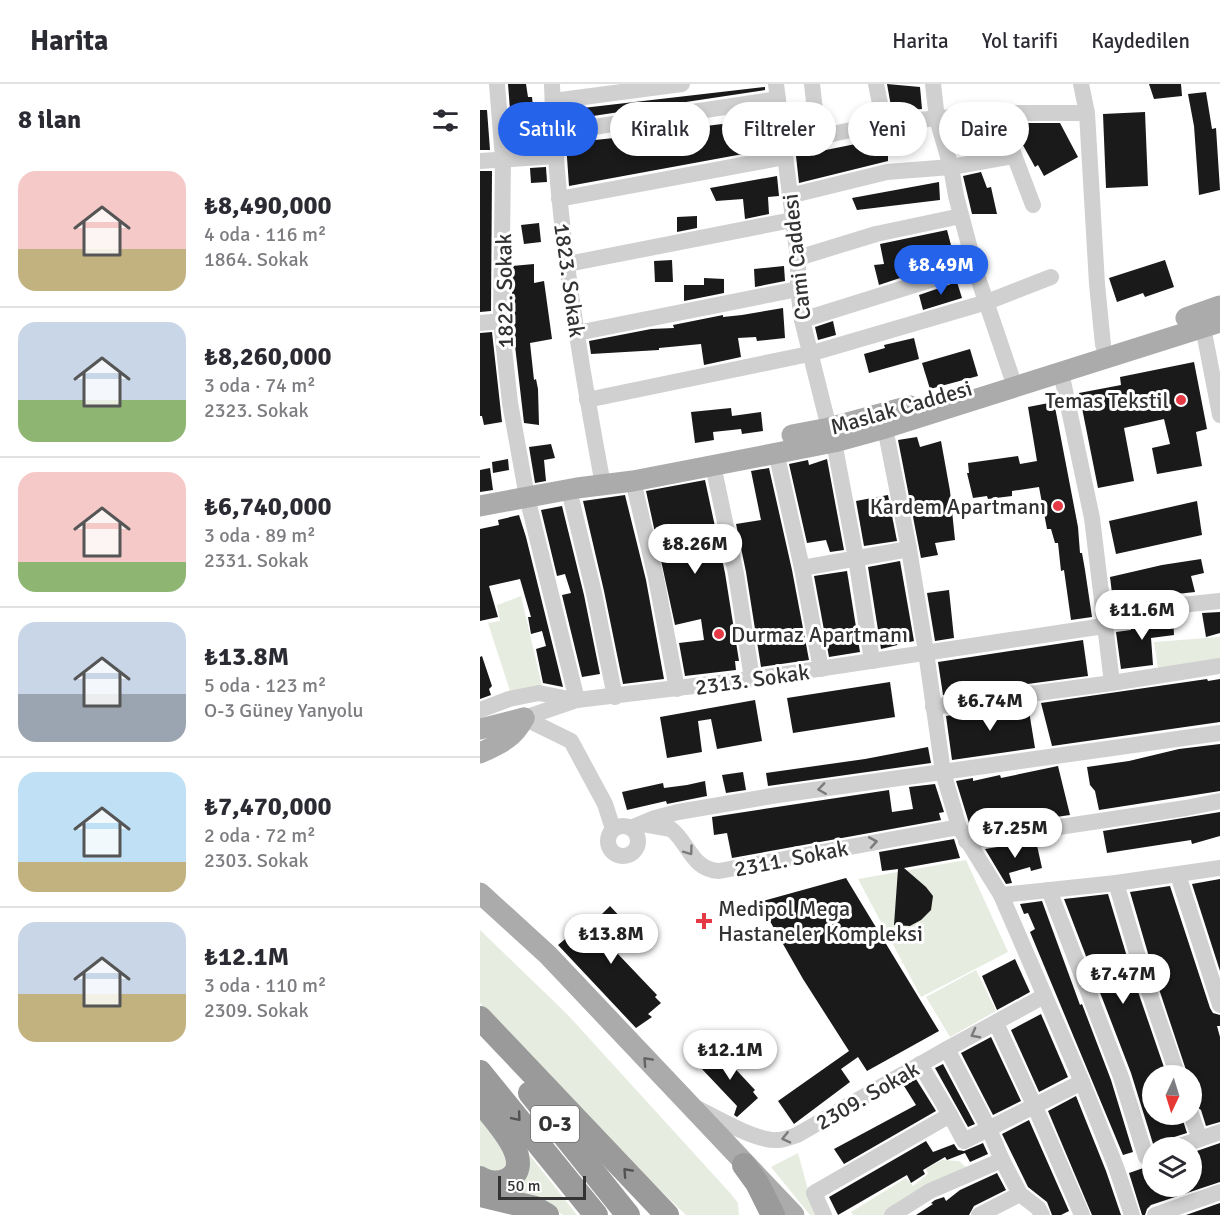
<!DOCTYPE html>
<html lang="tr">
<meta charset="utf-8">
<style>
body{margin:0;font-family:Signika,sans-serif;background:#f7f7f7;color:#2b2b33;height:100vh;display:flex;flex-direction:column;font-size:22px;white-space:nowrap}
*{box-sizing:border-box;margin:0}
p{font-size:20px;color:#7c7c81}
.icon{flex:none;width:33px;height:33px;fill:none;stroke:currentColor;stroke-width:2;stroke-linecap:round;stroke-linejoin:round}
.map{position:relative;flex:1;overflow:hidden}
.drawer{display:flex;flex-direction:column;background:#fff;width:480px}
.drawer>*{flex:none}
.guide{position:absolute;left:18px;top:18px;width:570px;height:54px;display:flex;gap:12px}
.needle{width:39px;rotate:184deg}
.fabs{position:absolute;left:662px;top:981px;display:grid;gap:12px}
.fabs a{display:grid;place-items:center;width:60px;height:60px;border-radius:50%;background:#fff;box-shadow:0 3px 9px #0003;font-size:30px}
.scale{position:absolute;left:18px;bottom:15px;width:88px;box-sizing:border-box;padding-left:6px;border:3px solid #333;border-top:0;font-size:16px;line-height:21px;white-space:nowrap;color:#333;-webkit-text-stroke:4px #fff;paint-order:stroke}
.price{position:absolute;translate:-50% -51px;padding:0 14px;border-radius:21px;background:#fff;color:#222;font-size:20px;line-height:39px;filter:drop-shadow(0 2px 3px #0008)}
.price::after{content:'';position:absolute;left:50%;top:36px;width:18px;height:14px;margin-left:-9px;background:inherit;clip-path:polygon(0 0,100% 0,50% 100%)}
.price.active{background:#2563eb;color:#fff}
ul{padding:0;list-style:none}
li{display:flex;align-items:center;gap:18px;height:150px;padding:0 18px}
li+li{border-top:2px solid #e1e1e2}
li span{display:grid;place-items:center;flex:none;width:168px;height:120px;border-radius:18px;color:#555}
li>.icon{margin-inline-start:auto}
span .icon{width:72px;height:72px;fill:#fffc;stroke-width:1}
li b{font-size:26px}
h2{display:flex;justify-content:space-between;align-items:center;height:72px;padding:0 18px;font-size:26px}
.pill{padding:0 21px;border-radius:27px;background:#fff;box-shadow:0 3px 9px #0003;font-size:21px;line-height:54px}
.pill.active{background:#2563eb;color:#fff}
header{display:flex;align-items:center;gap:36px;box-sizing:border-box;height:84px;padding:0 30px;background:#fff;border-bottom:2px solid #e1e1e2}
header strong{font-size:28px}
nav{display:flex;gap:33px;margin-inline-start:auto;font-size:21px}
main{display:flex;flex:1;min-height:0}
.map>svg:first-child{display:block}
.green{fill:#e6ecdf}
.building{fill:#1a1a1a}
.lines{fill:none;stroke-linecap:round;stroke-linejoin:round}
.minor{stroke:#d0d0d0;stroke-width:16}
.major{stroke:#ababab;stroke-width:21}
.highway{stroke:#9a9a9a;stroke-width:24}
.oneway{stroke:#7a7a7a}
.oneway2{stroke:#636363}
.oneway3{stroke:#525252}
.poi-dot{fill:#e63946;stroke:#fff;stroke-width:2}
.labels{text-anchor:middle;stroke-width:6;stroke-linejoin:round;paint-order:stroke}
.shield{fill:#fff;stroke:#707070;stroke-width:1.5}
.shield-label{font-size:21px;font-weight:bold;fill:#333}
.street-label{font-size:22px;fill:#333;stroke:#fff}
.poi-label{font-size:22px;fill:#333;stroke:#fff;text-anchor:end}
</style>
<header>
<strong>Harita</strong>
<nav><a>Harita</a><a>Yol tarifi</a><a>Kaydedilen</a></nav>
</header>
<main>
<section class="drawer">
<h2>8 ilan<svg class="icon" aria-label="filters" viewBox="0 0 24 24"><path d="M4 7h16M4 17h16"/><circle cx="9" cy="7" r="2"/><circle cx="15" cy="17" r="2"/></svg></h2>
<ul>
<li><span style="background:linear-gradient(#f6c9c9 65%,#c2b280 0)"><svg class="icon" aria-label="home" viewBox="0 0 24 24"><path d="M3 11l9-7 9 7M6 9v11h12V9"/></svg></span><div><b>₺8,490,000</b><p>4 oda · 116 m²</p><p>1864. Sokak</p></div></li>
<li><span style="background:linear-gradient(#c9d6e8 65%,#8fb573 0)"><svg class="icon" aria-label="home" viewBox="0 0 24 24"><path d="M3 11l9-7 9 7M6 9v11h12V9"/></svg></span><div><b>₺8,260,000</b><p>3 oda · 74 m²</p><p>2323. Sokak</p></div></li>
<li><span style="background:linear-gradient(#f6c9c9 75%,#8fb573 0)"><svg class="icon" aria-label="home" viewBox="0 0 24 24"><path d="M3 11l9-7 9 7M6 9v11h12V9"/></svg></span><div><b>₺6,740,000</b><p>3 oda · 89 m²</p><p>2331. Sokak</p></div></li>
<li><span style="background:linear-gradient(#c9d6e8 60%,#9aa5b1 0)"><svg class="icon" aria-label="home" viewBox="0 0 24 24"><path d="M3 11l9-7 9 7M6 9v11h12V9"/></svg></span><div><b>₺13.8M</b><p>5 oda · 123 m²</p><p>O-3 Güney Yanyolu</p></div></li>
<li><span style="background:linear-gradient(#bfe0f5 75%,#c2b280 0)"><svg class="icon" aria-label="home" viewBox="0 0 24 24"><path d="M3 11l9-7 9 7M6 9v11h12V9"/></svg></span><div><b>₺7,470,000</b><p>2 oda · 72 m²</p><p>2303. Sokak</p></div></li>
<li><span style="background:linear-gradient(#c9d6e8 60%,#c2b280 0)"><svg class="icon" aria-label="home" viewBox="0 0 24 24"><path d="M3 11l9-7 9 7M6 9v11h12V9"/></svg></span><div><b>₺12.1M</b><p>3 oda · 110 m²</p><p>2309. Sokak</p></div></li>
</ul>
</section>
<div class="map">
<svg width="740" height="1131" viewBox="0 0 740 1131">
<rect width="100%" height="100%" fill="#fff"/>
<g class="green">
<path d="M 41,512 L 62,602 L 30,607 L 8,539 L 20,537 L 17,521 Z"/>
<path d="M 740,553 L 740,575 L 678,584 L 674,558 Z"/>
<path d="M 486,776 L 528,868 L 441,913 L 378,795 Z"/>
<path d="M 0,846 L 87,930 L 251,1110 L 258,1119 L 259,1131 L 206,1131 L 159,1086 L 0,919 Z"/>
<path d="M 496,886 L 516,927 L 470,953 L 446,913 Z"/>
<path d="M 0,1027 L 25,1061 L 27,1079 L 20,1087 L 0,1086 Z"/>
<path d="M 44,1064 L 97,1131 L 83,1131 L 67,1121 L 19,1110 Z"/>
<path d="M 318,1069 L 331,1117 L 339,1131 L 330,1131 L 291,1083 Z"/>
<path d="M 462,1076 L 479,1077 L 488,1085 L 403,1131 L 373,1131 L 371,1128 L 426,1094 L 433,1102 L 448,1090 L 446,1085 Z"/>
</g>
<g class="building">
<path d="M 28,0 L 46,0 L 48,13 L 52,13 L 56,50 L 49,51 L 48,63 L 33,64 Z"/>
<path d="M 407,0 L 440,3 L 442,25 L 412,28 Z"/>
<path d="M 669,0 L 701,0 L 702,12 L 674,15 Z"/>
<path d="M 285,3 L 285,6 L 93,35 L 94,25 Z"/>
<path d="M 726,8 L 732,45 L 736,44 L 740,106 L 719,111 L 714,42 L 708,10 Z"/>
<path d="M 0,26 L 7,26 L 10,66 L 0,66 Z"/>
<path d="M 665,28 L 668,102 L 626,104 L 623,30 Z"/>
<path d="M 282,35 L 284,52 L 256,56 L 263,70 L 89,102 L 86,59 L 163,51 L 204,52 L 202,45 Z"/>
<path d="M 548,39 L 580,39 L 598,73 L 564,92 L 558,81 L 555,83 L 539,54 L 544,51 L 541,47 L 547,44 L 546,41 Z"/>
<path d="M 503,41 L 515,65 L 478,71 L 473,52 L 473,43 Z"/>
<path d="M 425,50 L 430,64 L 408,69 L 408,77 L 319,99 L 316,72 Z"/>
<path d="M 66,83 L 67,98 L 51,99 L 50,84 Z"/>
<path d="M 0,87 L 12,87 L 11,227 L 0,228 Z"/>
<path d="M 501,88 L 507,104 L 511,103 L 517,130 L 492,130 L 483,92 Z"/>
<path d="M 297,92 L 299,112 L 288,113 L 289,130 L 265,135 L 263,115 L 236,117 L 230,104 Z"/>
<path d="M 459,98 L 460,116 L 377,126 L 372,114 Z"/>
<path d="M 217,132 L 217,144 L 197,148 L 197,133 Z"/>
<path d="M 59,139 L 61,158 L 44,160 L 41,141 Z"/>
<path d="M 467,146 L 471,161 L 423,168 L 426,192 L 399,201 L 394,181 L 404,180 L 400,160 Z"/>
<path d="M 192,176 L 193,198 L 175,198 L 174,177 Z"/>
<path d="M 685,176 L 694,203 L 665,213 L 663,209 L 637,218 L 629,194 Z"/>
<path d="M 54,180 L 54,199 L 64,197 L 72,255 L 50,259 L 54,296 L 56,295 L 58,305 L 59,341 L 44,339 L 32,236 L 32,182 Z"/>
<path d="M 304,182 L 305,197 L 275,203 L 274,185 Z"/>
<path d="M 224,194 L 244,195 L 244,209 L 204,217 L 204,201 L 224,201 Z"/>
<path d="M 477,198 L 482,214 L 443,226 L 439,211 Z"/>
<path d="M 303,224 L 305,254 L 277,257 L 276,253 L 258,254 L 261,273 L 224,281 L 221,260 L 179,264 L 179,266 L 111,270 L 109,257 L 171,245 L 194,244 L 193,241 L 243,231 L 243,233 L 262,231 Z"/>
<path d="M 353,237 L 356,251 L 338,256 L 335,243 Z"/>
<path d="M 12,248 L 22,338 L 4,341 L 2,332 L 0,332 L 0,249 Z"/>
<path d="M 434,254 L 439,275 L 389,289 L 384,270 L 405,264 L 404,261 Z"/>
<path d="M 490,265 L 498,292 L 450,305 L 442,279 Z"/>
<path d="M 714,278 L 727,345 L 716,348 L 722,382 L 677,390 L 672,364 L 690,360 L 684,335 L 644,344 L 654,397 L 618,404 L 599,309 L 641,301 L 640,293 Z"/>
<path d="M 574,318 L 598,443 L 600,469 L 602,469 L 605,486 L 612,533 L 591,536 L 584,486 L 581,487 L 578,459 L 575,459 L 571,445 L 567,445 L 559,403 L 532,407 L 532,412 L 508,415 L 507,412 L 493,414 L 487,389 L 489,389 L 488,379 L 538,372 L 540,380 L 557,377 L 548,323 Z"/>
<path d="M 251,324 L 252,332 L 281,328 L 283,347 L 262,350 L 261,345 L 233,348 L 234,356 L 215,359 L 211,328 Z"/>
<path d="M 437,353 L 440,363 L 461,357 L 470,407 L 475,456 L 455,459 L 458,471 L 441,474 L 418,356 Z"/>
<path d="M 71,360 L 75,374 L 64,376 L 66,397 L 55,399 L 49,363 Z"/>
<path d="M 28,375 L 29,386 L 13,389 L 12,378 Z"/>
<path d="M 347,375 L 364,466 L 350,468 L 346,456 L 327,459 L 309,380 L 328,376 L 329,381 Z"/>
<path d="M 10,384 L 13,406 L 0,408 L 0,386 Z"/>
<path d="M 289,384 L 312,486 L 329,576 L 281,583 L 266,488 L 256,440 L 281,436 L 271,387 Z"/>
<path d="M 225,396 L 245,489 L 259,577 L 255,577 L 256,586 L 205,592 L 199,559 L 224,556 L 221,535 L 195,541 L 166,407 Z"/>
<path d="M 145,411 L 166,496 L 184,595 L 143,600 L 124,507 L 103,417 Z"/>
<path d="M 408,411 L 417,457 L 384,462 L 376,417 Z"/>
<path d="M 717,417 L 722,451 L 636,470 L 629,437 Z"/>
<path d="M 82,422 L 104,511 L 120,590 L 102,593 L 82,511 L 91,509 L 85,490 L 77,492 L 61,426 Z"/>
<path d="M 39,431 L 46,453 L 83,603 L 63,599 L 56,565 L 66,562 L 62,547 L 51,550 L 48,533 L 51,533 L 40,495 L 9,502 L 18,533 L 0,537 L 0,445 L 19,441 L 18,436 Z"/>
<path d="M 721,475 L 724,489 L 711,492 L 715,508 L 633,517 L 630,493 L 682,481 Z"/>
<path d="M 420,477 L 434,557 L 401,565 L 388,483 Z"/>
<path d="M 367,487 L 380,568 L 349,573 L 334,492 Z"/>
<path d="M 469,506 L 474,554 L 455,557 L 447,509 Z"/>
<path d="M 740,528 L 740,549 L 726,553 L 722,529 Z"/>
<path d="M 693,532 L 694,551 L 671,554 L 673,581 L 641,585 L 636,548 L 651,546 L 650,537 Z"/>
<path d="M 603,556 L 608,592 L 463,611 L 458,578 Z"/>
<path d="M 2,572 L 12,602 L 9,605 L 11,611 L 0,615 L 0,573 Z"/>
<path d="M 727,595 L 728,597 L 740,595 L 740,638 L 572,662 L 561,619 Z"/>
<path d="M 410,598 L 415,633 L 313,649 L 307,614 Z"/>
<path d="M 275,616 L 282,657 L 237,665 L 231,635 L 218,637 L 222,668 L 187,674 L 180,633 Z"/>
<path d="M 548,621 L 555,664 L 472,676 L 466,632 Z"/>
<path d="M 740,660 L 740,707 L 619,726 L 615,707 L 610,701 L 607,683 L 649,677 L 699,665 Z"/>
<path d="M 448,663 L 451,679 L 288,702 L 286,689 L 385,675 Z"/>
<path d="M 578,682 L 590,731 L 493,745 L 489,739 L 476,697 L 493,694 L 493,697 L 520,691 L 521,694 Z"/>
<path d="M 263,688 L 266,706 L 246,709 L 242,691 Z"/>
<path d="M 225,697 L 227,712 L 187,720 L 186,717 L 147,726 L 142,708 L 183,699 L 184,704 L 207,701 Z"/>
<path d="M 455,700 L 464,728 L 459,729 L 461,736 L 252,774 L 247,749 L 234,751 L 232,733 L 409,706 L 412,728 L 433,725 L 429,703 Z"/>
<path d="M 740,728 L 740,752 L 712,760 L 711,756 L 627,769 L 623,747 Z"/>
<path d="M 474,755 L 480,774 L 424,784 L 446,803 L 453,812 L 451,826 L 441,836 L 430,842 L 414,841 L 418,785 L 402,787 L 399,768 Z"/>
<path d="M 556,757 L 562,784 L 551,787 L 550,783 L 529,789 L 532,799 L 526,800 L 505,765 Z"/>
<path d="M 366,794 L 459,947 L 387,987 L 378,973 L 361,985 L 370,998 L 314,1040 L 298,1017 L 369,967 L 323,895 L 279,818 Z"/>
<path d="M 740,795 L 740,887 L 712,800 Z"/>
<path d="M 690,802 L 730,924 L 733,929 L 740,931 L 740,942 L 737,942 L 740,953 L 740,1038 L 726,1042 L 721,1026 L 713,1020 L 711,1015 L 711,992 L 708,992 L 674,890 L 650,808 Z"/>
<path d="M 628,810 L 654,896 L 687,992 L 672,992 L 672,1030 L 701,1030 L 707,1049 L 691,1054 L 685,1060 L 674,1063 L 651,989 L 584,815 Z"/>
<path d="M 562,817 L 600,921 L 602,920 L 631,996 L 653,1068 L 643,1071 L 550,848 L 555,845 L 548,829 L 544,830 L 540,820 Z"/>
<path d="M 130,822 L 157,851 L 137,869 L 177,911 L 175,913 L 181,919 L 168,930 L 172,933 L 156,944 L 78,861 L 108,836 L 111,841 Z"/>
<path d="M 535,875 L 550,908 L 517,926 L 502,892 Z"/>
<path d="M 561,930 L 588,993 L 559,1008 L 531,946 Z"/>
<path d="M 511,953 L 541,1017 L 513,1031 L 481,969 Z"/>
<path d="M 235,963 L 275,1006 L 273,1008 L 278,1014 L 257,1033 L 254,1031 L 257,1022 L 221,984 L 229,976 L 225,972 Z"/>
<path d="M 463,980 L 495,1040 L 488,1043 L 455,984 Z"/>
<path d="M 436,995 L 456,1027 L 364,1080 L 354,1065 L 436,1021 L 424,1002 Z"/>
<path d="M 596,1012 L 626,1087 L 641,1131 L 612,1131 L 568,1027 Z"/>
<path d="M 549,1036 L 589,1127 L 581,1131 L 572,1131 L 567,1118 L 548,1103 L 522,1050 Z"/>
<path d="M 446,1057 L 453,1068 L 474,1060 L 478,1066 L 484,1067 L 503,1059 L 508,1070 L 490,1078 L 485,1069 L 467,1076 L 465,1073 L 443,1086 L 445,1090 L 431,1099 L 427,1091 L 358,1131 L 349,1113 Z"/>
<path d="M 740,1059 L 740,1098 L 671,1121 L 667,1125 L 665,1131 L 662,1131 L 649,1089 L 672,1081 L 672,1102 L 711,1102 L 711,1069 Z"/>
<path d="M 517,1089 L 526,1106 L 494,1122 L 489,1131 L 436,1131 L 453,1120 L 451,1119 L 455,1116 L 464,1113 L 466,1117 L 480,1106 Z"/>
<path d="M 740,1119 L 740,1131 L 706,1131 Z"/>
</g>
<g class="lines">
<g class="minor">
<path d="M 17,0 L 23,75 L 21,237 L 30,319 L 47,413 L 97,616"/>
<path d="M 72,0 C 76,131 97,261 121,390"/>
<path d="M 296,0 L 318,174 L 318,205 L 322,236 L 349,344"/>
<path d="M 332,0 L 338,53"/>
<path d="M 396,0 L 404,39"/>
<path d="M 453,0 L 457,35 L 471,83 L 476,112 L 497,191 L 531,291"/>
<path d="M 601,0 L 607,29 L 617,200 L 623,261"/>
<path d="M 73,17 L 202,0"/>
<path d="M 74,49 L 298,15"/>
<path d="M 303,58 L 338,53 L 404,39 L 518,29"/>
<path d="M 0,77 L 76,72"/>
<path d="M 309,112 L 407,88 L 471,83 L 533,72"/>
<path d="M 79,115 L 305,73"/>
<path d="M 553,121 L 518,29 L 607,29"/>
<path d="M 318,174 L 396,150 L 481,132"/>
<path d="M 88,180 L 312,136"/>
<path d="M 322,236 L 495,182"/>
<path d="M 0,239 L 21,237"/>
<path d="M 723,243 L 740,331"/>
<path d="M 97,249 L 318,205"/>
<path d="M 581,288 L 612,434 L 632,599"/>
<path d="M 107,316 L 329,270 L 507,218 L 571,193"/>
<path d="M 405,344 L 429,465 L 446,568 L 463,688 L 479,743 L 521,811 L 602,998 L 636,1083 L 652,1131"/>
<path d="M 354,358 L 376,474 L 392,577"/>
<path d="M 296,368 L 322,484 L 341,585"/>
<path d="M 233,381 L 256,490 L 272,595"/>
<path d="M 153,397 L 176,494 L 197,605"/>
<path d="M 89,406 L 114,509 L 135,613"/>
<path d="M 322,484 L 429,465"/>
<path d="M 623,529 L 740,517"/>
<path d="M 453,623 L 632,599 L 740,582"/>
<path d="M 0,626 L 29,615 L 59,609 L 94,616"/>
<path d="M 44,634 L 97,616 L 272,595 L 624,542"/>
<path d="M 44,634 L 91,657 L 125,720 L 133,745"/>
<path d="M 163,740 L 191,745 C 209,759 212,786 239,787 L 479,743"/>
<circle cx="143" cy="757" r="15"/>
<path d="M 151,744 L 175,734 L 198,728 L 298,711 L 740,649"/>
<path d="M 486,757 L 706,724 L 740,717"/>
<path d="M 698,791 L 740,921"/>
<path d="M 636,799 L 664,893 L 698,992"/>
<path d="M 569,806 L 641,993 L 666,1073"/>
<path d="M 521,811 L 636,799 L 740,784"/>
<path d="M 516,939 L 555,1023 L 602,1131"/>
<path d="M 467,965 L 509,1045 L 522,1076 L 540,1110 L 558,1124 L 562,1131"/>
<path d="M 440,980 L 470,1031"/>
<path d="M 219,1025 C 238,1035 278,1058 298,1056 C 304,1056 311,1053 317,1051 L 467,965 L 564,912"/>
<path d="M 711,1030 L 720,1055"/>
<path d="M 694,1064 L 740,1048"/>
<path d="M 344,1131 L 334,1109 L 470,1031 L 484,1057 L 602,998"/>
<path d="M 412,1131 L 450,1107 L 522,1076"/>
<path d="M 499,1131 L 540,1110"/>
<path d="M 675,1131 L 740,1108"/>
</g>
<g class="major">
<path d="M 706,234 L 740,222"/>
<path d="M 312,351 L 349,344 L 430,322"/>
<path d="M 0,422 L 97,404 L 153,397 L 354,358 L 405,344 L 740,238"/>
<path d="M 0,645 L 44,634"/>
<path d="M 0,669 C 20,660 34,654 44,634"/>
<path d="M 0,809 L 68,871 L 314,1131"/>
</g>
<g class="highway">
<path d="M 0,934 L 187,1131"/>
<path d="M 0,988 L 116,1131"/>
<path d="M 50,1009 L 148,1131"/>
<path d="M 0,1017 C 12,1033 59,1079 27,1096 C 19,1100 7,1099 0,1094"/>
<path d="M 264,1081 L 277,1099 L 293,1131"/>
<path d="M 0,1111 L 55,1124 L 67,1131"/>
</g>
</g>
<defs><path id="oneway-chevron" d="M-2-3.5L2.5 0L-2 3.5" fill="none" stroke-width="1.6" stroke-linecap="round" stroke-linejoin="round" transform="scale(1.5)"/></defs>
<g class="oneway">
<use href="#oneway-chevron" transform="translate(342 705) rotate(172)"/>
<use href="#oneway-chevron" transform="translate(393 758) rotate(-10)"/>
<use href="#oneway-chevron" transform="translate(209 767) rotate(54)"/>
<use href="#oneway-chevron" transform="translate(495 950) rotate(152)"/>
<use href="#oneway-chevron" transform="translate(306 1054) rotate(167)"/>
</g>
<use class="oneway2" href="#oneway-chevron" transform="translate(167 977) rotate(-133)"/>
<g class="oneway3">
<use href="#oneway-chevron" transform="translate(37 1033) rotate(50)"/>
<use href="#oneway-chevron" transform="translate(147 1088) rotate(-133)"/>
</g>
<g class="poi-dot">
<circle cx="701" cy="316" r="6"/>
<circle cx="578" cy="422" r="6"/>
<circle cx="239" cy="550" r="6"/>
<path d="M221 828h6v6h6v6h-6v6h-6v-6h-6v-6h6z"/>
</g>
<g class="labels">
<rect class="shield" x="51" y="1022" width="48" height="36" rx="4.5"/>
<g class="shield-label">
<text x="75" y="1047">O-3</text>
</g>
<g class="street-label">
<text transform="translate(316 173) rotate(-96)" y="8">Cami Caddesi</text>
<text transform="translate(90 196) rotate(82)" y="8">1823. Sokak</text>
<text transform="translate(24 207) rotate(-91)" y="8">1822. Sokak</text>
<text transform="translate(421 323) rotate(-16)" y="8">Maslak Caddesi</text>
<text transform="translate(272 595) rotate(-8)" y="8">2313. Sokak</text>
<text transform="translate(311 774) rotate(-11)" y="8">2311. Sokak</text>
<text transform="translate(387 1011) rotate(-30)" y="8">2309. Sokak</text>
</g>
<g class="poi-label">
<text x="689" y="324">Temas Tekstil</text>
<text x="566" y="430">Kardem Apartmanı</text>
<text x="251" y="558" text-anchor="start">Durmaz Apartmanı</text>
<text x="238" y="832" text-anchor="start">Medipol Mega<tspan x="238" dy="25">Hastaneler Kompleksi</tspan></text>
</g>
</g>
</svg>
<div class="fabs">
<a><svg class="needle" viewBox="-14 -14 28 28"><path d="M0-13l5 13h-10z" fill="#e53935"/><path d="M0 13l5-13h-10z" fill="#7c7c81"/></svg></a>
<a><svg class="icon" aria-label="layers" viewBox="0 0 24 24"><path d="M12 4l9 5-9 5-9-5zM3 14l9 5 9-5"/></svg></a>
</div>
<div class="scale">50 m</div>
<b class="price active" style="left:461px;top:212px">₺8.49M</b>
<b class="price" style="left:215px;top:491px">₺8.26M</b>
<b class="price" style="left:662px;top:557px">₺11.6M</b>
<b class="price" style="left:510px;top:648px">₺6.74M</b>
<b class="price" style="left:535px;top:775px">₺7.25M</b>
<b class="price" style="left:131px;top:881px">₺13.8M</b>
<b class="price" style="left:643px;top:921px">₺7.47M</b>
<b class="price" style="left:250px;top:997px">₺12.1M</b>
<div class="guide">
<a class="pill active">Satılık</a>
<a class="pill">Kiralık</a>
<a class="pill">Filtreler</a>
<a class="pill">Yeni</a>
<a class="pill">Daire</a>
</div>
</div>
</main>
